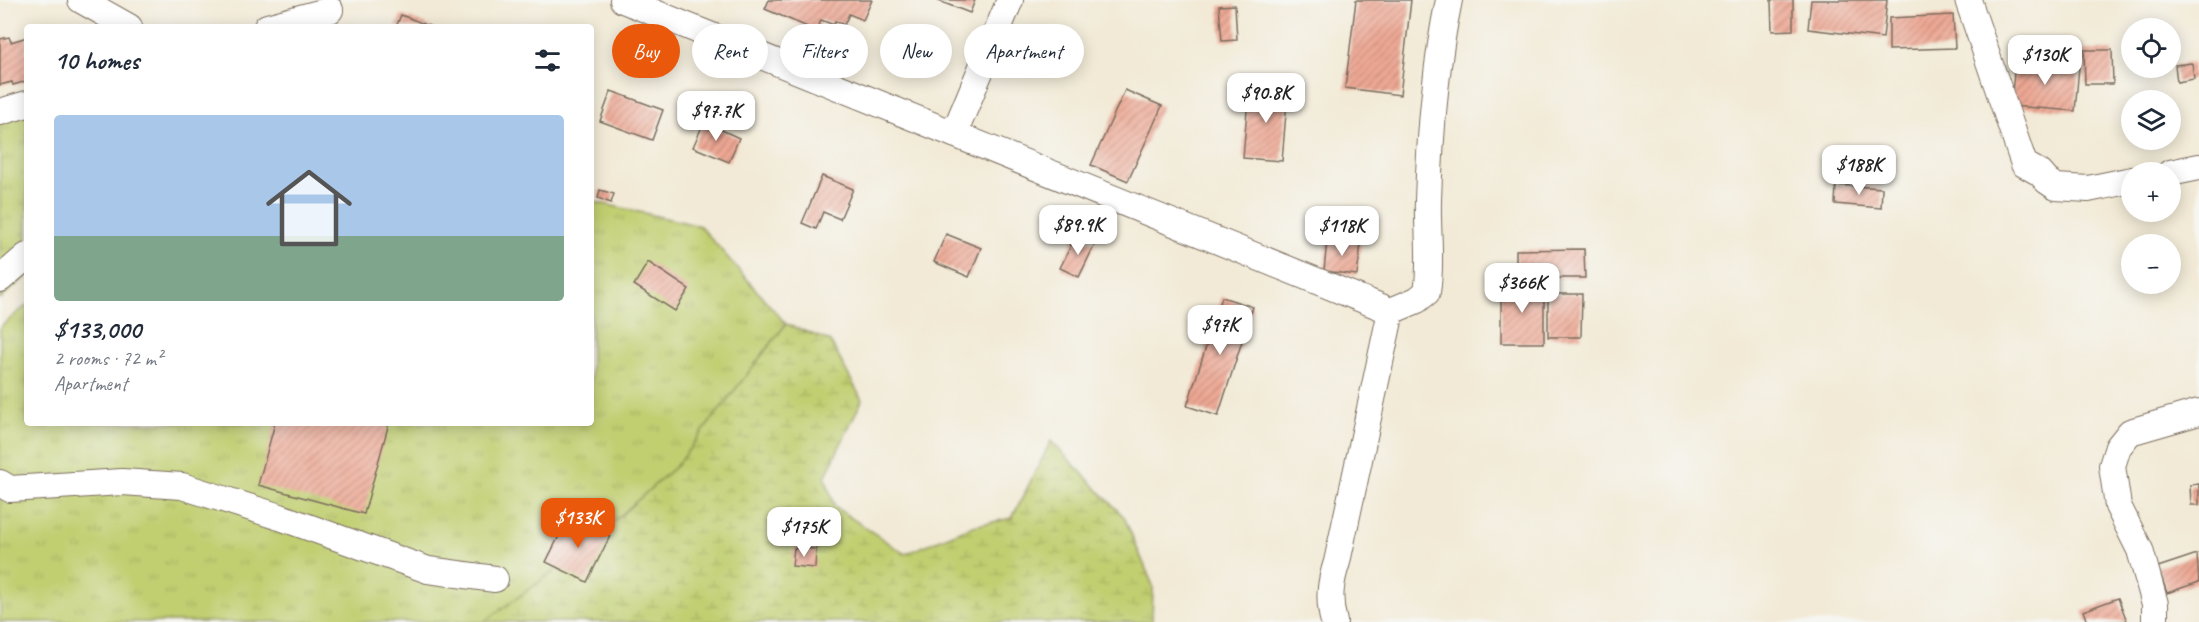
<!DOCTYPE html>
<meta charset="utf-8">
<style>
body{margin:0;font-family:Caveat,sans-serif;background:#f2f2f3;color:#1f2937;height:100vh;display:flex;flex-direction:column;font-size:22px;white-space:nowrap}
*{box-sizing:border-box;margin:0}
p{font-size:20px;color:#747a83}
.icon{flex:none;width:33px;height:33px;fill:none;stroke:currentColor;stroke-width:2;stroke-linecap:round;stroke-linejoin:round}
.map{position:relative;flex:1;overflow:hidden}
.side{position:absolute;left:24px;top:24px;width:570px;height:402px;display:flex;flex-direction:column;background:#fff;border-radius:6px;box-shadow:0 3px 15px #0003}
.side>*{flex:none}
.hud{position:absolute;left:612px;top:24px;width:570px;height:54px;display:flex;gap:12px}
.tools{position:absolute;left:2121px;top:18px;display:grid;gap:12px}
.tools a{display:grid;place-items:center;width:60px;height:60px;border-radius:50%;background:#fff;box-shadow:0 3px 15px #0003;font-size:30px}
.price{position:absolute;translate:-50% -51px;padding:0 14px;border-radius:12px;background:#fff;color:#222;font-size:20px;line-height:39px;filter:drop-shadow(0 2px 3px #0008)}
.price::after{content:'';position:absolute;left:50%;top:36px;width:18px;height:14px;margin-left:-9px;background:inherit;clip-path:polygon(0 0,100% 0,50% 100%)}
.price.on{background:#ea580c;color:#fff}
ul{padding:0;list-style:none}
li{display:grid;align-content:center;gap:12px;height:318px;padding:0 30px}
li+li{border-top:2px solid #e0e1e3}
li span{display:grid;place-items:center;height:186px;border-radius:6px;color:#555}
li>.icon{margin-inline-start:auto}
span .icon{width:108px;height:108px;fill:#fffc;stroke-width:1}
li b{font-size:26px}
h2{display:flex;justify-content:space-between;align-items:center;height:72px;padding:0 30px;font-size:26px}
.chip{padding:0 21px;border-radius:27px;background:#fff;box-shadow:0 3px 15px #0003;font-size:21px;line-height:54px}
.chip.on{background:#ea580c;color:#fff}
.map>svg:first-child{display:block}
.grass{fill:url(#grass-tufts);stroke:#7e7c48;stroke-width:1.5}
.wetland{fill:url(#wetland-marsh);stroke:#7e7c48;stroke-width:1.5}
.building{fill:url(#building-hatch)}
.lines{fill:none;stroke-linecap:round;stroke-linejoin:round}
.minor-casing{stroke:#7b6d5e;stroke-width:28}
.minor{stroke:#fff;stroke-width:26}
</style>
<div class="map">
<svg width="2199" height="622" viewBox="0 0 2199 622">
<defs>
<pattern id="grass-tufts" width="24" height="20" patternUnits="userSpaceOnUse" patternTransform="scale(1.5)"><rect width="24" height="20" fill="#c1cf71"/><path d="M3 7l-1-3M5 7V3M7 7l1-3M15 17l-1-3M17 17v-4M19 17l1-3" fill="none" stroke="#a7b261"/></pattern>
<pattern id="wetland-marsh" width="20" height="14" patternUnits="userSpaceOnUse" patternTransform="scale(1.5)"><rect width="20" height="14" fill="#c1cf71"/><path d="M1 5h8M5 5V1M11 12h8M15 12V8" fill="none" stroke="#a7b261"/></pattern>
<pattern id="building-hatch" width="6" height="6" patternUnits="userSpaceOnUse" patternTransform="scale(1.5)"><rect width="6" height="6" fill="#eea894"/><path d="M-1 1l2-2M0 6l6-6M5 7l2-2" fill="none" stroke="#c28978"/></pattern>
</defs>
<rect width="100%" height="100%" fill="#f6f6f2"/>
<filter id="ink" filterUnits="userSpaceOnUse"><feTurbulence type="fractalNoise" baseFrequency=".0167" numOctaves="2"/><feDisplacementMap in="SourceGraphic" scale="12" xChannelSelector="R" yChannelSelector="G"/><feConvolveMatrix kernelMatrix="1 2 1 2 8 2 1 2 1" color-interpolation-filters="sRGB"/></filter>
<filter id="wash" filterUnits="userSpaceOnUse"><feTurbulence type="fractalNoise" baseFrequency=".008" numOctaves="4" result="noise"/><feDisplacementMap in="SourceGraphic" scale="24" xChannelSelector="R" yChannelSelector="G"/><feGaussianBlur stdDeviation="1.35" result="paint"/><feColorMatrix in="noise" values="0 0 0 0 0 0 0 0 0 0 0 0 0 0 0 0 0 1.4 0 .05"/><feComposite in="paint" operator="in"/></filter>
<g filter="url(#wash)">
<rect width="100%" height="100%" fill="#f2ead6"/>
<g class="grass">
<path d="M 0,100 L 27,103 L 27,276 L 0,299 Z"/>
<path d="M 591,201 L 700,226 L 786,324 L 677,465 L 579,553 L 484,622 L 0,622 L 0,327 L 27,305 L 27,423 L 591,423 Z"/>
</g>
<path class="wetland" d="M 786,324 L 830,341 L 862,400 L 825,477 L 835,507 L 905,554 L 973,526 L 1012,518 L 1051,441 L 1124,517 L 1153,586 L 1152,622 L 484,622 L 579,553 L 677,465 Z"/>
<g id="blocks">
<g class="building">
<path d="M 769,0 L 872,0 L 863,20 L 849,14 L 844,25 L 835,21 L 834,25 L 821,20 L 817,31 L 765,9 Z"/>
<path d="M 936,0 L 975,0 L 970,13 Z"/>
<path d="M 1356,0 L 1411,0 L 1400,95 L 1345,88 Z"/>
<path d="M 1771,0 L 1793,0 L 1793,30 L 1772,31 Z"/>
<path d="M 1811,0 L 1887,0 L 1883,38 L 1808,29 Z"/>
<path d="M 1235,5 L 1237,40 L 1222,41 L 1219,6 Z"/>
<path d="M 401,15 L 432,27 L 396,27 Z"/>
<path d="M 1953,15 L 1955,48 L 1889,50 L 1889,18 Z"/>
<path d="M 9,37 L 11,42 L 27,37 L 27,81 L 13,85 L 12,82 L 0,85 L 0,39 Z"/>
<path d="M 2084,50 L 2112,50 L 2113,84 L 2085,84 Z"/>
<path d="M 2015,61 L 2079,67 L 2075,111 L 2011,106 Z"/>
<path d="M 2192,63 L 2194,79 L 2177,82 L 2175,65 Z"/>
<path d="M 1249,86 L 1288,89 L 1282,161 L 1243,158 Z"/>
<path d="M 1125,90 L 1162,106 L 1128,181 L 1091,165 Z"/>
<path d="M 611,91 L 663,110 L 652,140 L 600,121 Z"/>
<path d="M 704,122 L 739,138 L 729,162 L 693,147 Z"/>
<path d="M 822,176 L 853,189 L 840,219 L 823,212 L 816,229 L 802,223 Z"/>
<path d="M 1836,185 L 1882,188 L 1881,208 L 1835,204 Z"/>
<path d="M 600,190 L 614,194 L 611,203 L 598,198 Z"/>
<path d="M 946,234 L 981,248 L 969,277 L 934,262 Z"/>
<path d="M 1076,235 L 1095,244 L 1079,277 L 1060,268 Z"/>
<path d="M 1327,240 L 1361,244 L 1357,275 L 1324,271 Z"/>
<path d="M 1584,249 L 1585,278 L 1516,278 L 1516,250 Z"/>
<path d="M 648,262 L 689,289 L 675,311 L 634,285 Z"/>
<rect x="1501" y="286" width="43" height="57"/>
<path d="M 1548,294 L 1582,294 L 1581,337 L 1548,337 Z"/>
<path d="M 1222,297 L 1253,307 L 1218,416 L 1187,406 Z"/>
<path d="M 275,423 L 389,423 L 364,514 L 258,485 Z"/>
<path d="M 2199,484 L 2199,505 L 2191,505 L 2190,485 Z"/>
<path d="M 569,516 L 610,536 L 587,582 L 546,562 Z"/>
<path d="M 794,548 L 816,549 L 815,568 L 792,566 Z"/>
<path d="M 2197,554 L 2199,582 L 2167,593 L 2158,567 Z"/>
<path d="M 2118,598 L 2127,621 L 2087,622 L 2083,611 Z"/>
</g>
</g>
</g>
<g filter="url(#ink)">
<use href="#blocks" fill-opacity="0" stroke="#7b6d5e" stroke-width="1.5"/>
<g class="lines">
<g class="minor-casing">
<g id="minor">
<path d="M 81,0 L 129,27"/>
<path d="M 623,0 L 1391,311"/>
<path d="M 1968,0 L 2024,164 L 2040,173 L 2047,181 L 2056,187 L 2088,189 L 2132,180"/>
<path d="M 267,27 L 330,10"/>
<path d="M 0,112 L 27,104"/>
<path d="M 954,134 L 1010,0"/>
<path d="M 2170,173 L 2199,167"/>
<path d="M 0,279 L 27,256"/>
<path d="M 0,483 L 10,489 L 122,482 L 182,486 L 280,517 L 428,570 L 495,579"/>
<path d="M 1334,622 C 1328,600 1330,583 1337,562 L 1391,311 L 1417,300 L 1427,292 C 1432,263 1427,231 1428,201 C 1430,133 1435,66 1449,0"/>
<path d="M 2155,622 L 2155,604 L 2140,550 L 2118,506 L 2112,466 L 2118,447 L 2130,432 L 2199,412"/>
</g>
</g>
<use href="#minor" class="minor"/>
</g>
</g>
</svg>
<div class="tools">
<a><svg class="icon" aria-label="locate" viewBox="0 0 24 24"><circle cx="12" cy="12" r="6"/><path d="M12 2v4M12 18v4M2 12h4M18 12h4"/></svg></a>
<a><svg class="icon" aria-label="layers" viewBox="0 0 24 24"><path d="M12 4l9 5-9 5-9-5zM3 14l9 5 9-5"/></svg></a>
<a>+</a>
<a>−</a>
</div>
<b class="price" style="left:2045px;top:86px">$130K</b>
<b class="price" style="left:1266px;top:124px">$90.8K</b>
<b class="price" style="left:716px;top:142px">$97.7K</b>
<b class="price" style="left:1859px;top:196px">$188K</b>
<b class="price" style="left:1078px;top:256px">$89.9K</b>
<b class="price" style="left:1342px;top:257px">$118K</b>
<b class="price" style="left:1522px;top:314px">$366K</b>
<b class="price" style="left:1220px;top:356px">$97K</b>
<b class="price on" style="left:578px;top:549px">$133K</b>
<b class="price" style="left:804px;top:558px">$175K</b>
<div class="hud">
<a class="chip on">Buy</a>
<a class="chip">Rent</a>
<a class="chip">Filters</a>
<a class="chip">New</a>
<a class="chip">Apartment</a>
</div>
<section class="side">
<h2>10 homes<svg class="icon" aria-label="filters" viewBox="0 0 24 24"><path d="M4 7h16M4 17h16"/><circle cx="9" cy="7" r="2"/><circle cx="15" cy="17" r="2"/></svg></h2>
<ul>
<li><span style="background:linear-gradient(#a9c7e8 65%,#7fa58c 0)"><svg class="icon" aria-label="home" viewBox="0 0 24 24"><path d="M3 11l9-7 9 7M6 9v11h12V9"/></svg></span><div><b>$133,000</b><p>2 rooms · 72 m²</p><p>Apartment</p></div></li>
</ul>
</section>
</div>
